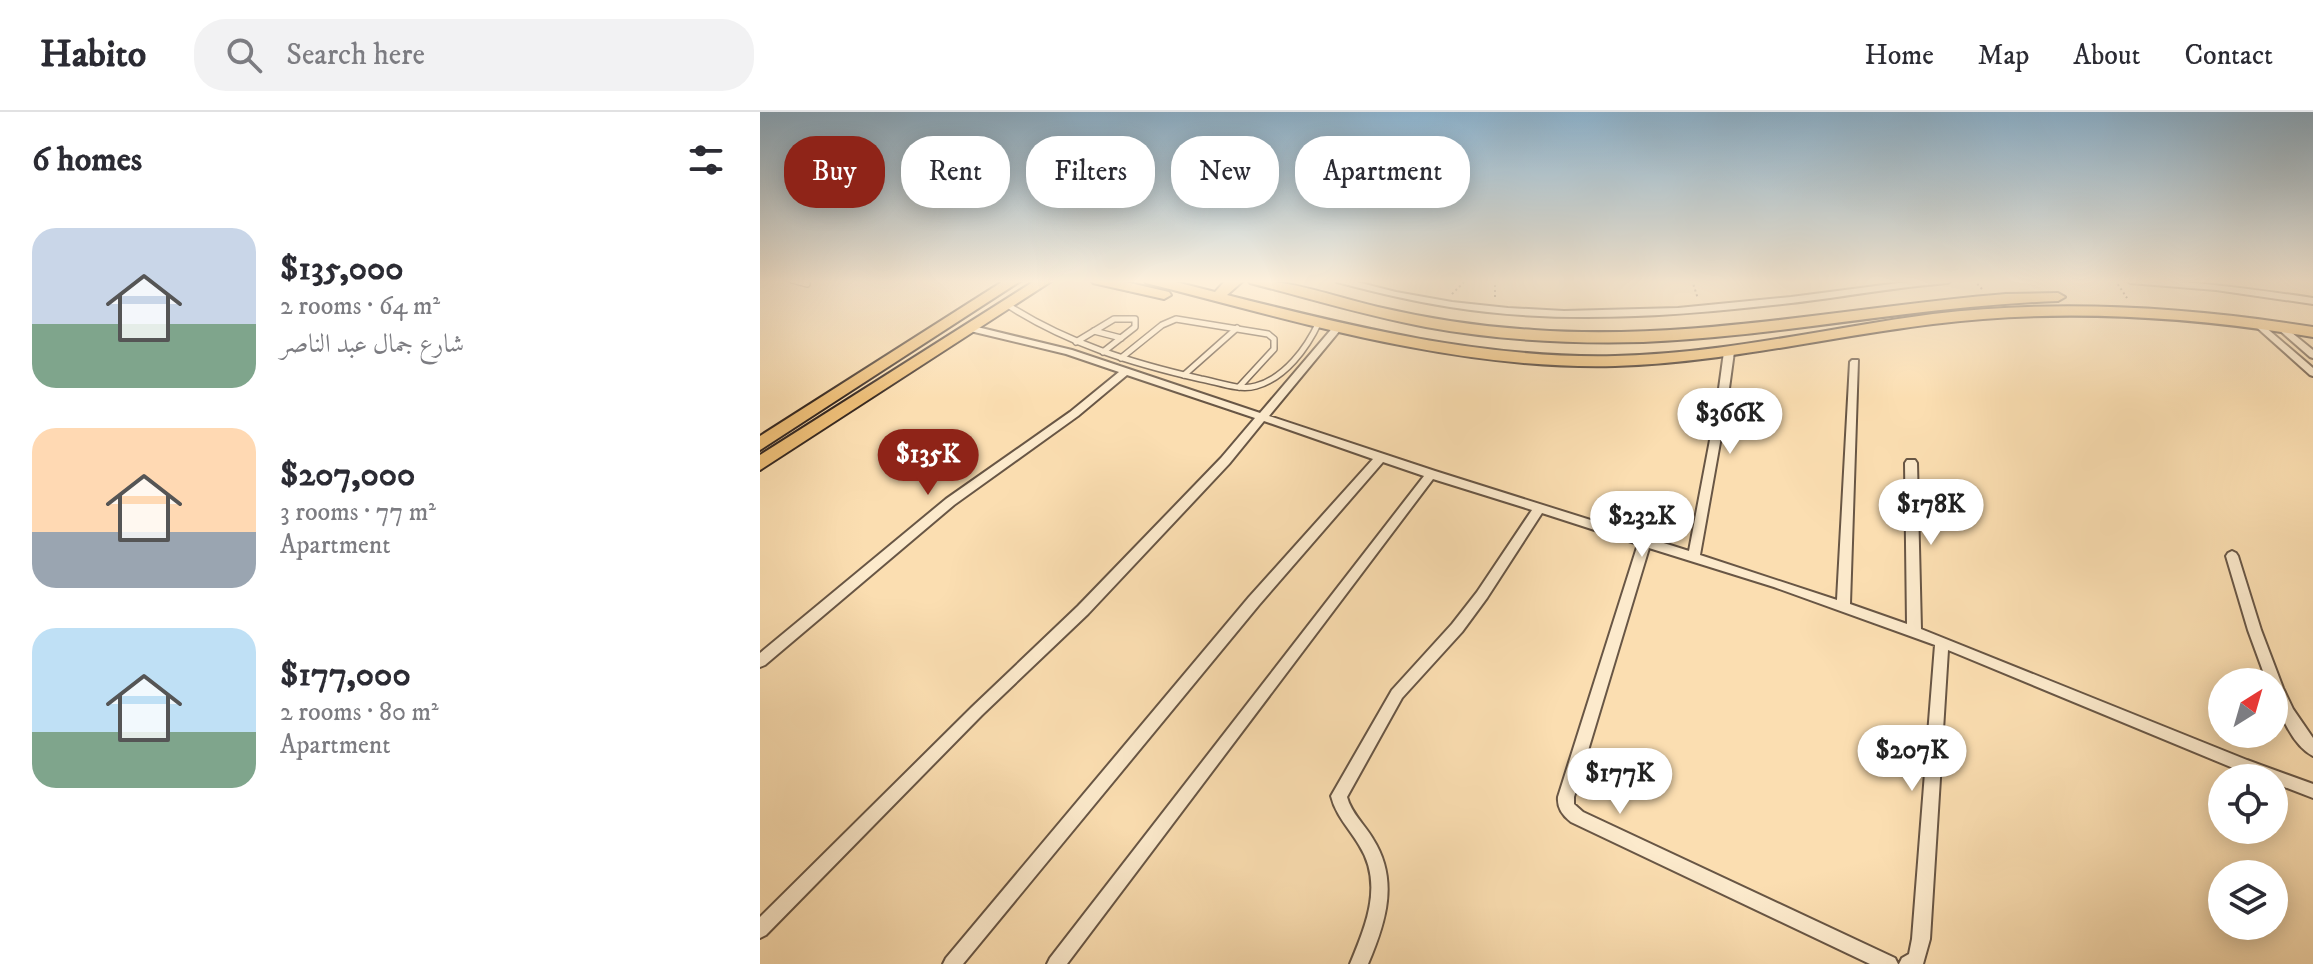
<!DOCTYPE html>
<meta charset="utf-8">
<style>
body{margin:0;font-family:"IM FELL DW Pica",Amiri,serif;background:#f2f2f3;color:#2b2b33;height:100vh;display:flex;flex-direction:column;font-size:30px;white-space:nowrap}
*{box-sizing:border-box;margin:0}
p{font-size:26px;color:#7c7c81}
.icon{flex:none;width:44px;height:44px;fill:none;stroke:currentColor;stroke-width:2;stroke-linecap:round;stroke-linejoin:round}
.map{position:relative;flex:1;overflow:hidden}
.panel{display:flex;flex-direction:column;background:#fff;width:760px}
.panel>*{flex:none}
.banner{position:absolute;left:24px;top:24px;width:760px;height:72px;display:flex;gap:16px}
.needle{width:52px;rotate:37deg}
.fabs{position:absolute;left:1448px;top:556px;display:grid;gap:16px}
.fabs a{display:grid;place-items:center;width:80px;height:80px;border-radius:50%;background:#fff;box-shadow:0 4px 20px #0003;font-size:40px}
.price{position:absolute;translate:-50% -68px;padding:0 18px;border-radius:28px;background:#fff;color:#222;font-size:26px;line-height:52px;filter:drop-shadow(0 2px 4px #0008)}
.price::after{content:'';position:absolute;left:50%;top:48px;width:24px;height:18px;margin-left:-12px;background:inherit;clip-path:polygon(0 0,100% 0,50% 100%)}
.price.selected{background:#8f2418;color:#fff}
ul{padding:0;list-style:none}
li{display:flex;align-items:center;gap:24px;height:200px;padding:0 32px}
li span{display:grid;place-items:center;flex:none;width:224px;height:160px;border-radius:24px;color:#555}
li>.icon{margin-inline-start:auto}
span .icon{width:96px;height:96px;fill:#fffc;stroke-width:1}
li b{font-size:34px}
h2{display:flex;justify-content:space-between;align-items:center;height:96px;padding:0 32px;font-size:34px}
.chip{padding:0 28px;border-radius:32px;background:#fff;box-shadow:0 4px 20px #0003;font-size:28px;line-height:72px}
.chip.selected{background:#8f2418;color:#fff}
header{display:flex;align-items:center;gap:48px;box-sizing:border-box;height:112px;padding:0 40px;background:#fff;border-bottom:2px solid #e1e1e2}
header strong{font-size:38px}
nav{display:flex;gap:44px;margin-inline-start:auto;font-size:28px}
.search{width:560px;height:72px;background:#f2f2f3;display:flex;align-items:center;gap:20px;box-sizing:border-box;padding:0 28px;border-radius:32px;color:#7c7c81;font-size:30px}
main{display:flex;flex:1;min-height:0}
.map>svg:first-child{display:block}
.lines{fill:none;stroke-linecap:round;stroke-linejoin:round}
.lane-casing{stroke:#685645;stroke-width:8}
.street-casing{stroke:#685645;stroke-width:4}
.primary-casing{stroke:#372921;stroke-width:4}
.path{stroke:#372921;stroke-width:2;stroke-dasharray:2 3;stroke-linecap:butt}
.lane{stroke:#fceacc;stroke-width:5}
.street{fill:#fceacc;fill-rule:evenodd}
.primary{fill:#eebf78;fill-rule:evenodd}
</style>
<header>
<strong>Habito</strong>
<div class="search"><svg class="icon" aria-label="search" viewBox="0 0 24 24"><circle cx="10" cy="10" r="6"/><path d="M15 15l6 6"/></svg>Search here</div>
<nav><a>Home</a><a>Map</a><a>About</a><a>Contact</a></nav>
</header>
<main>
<section class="panel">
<h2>6 homes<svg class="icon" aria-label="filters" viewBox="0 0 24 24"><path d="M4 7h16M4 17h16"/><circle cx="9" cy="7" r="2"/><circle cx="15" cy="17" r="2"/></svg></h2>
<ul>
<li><span style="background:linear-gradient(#c9d6e8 60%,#7fa58c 0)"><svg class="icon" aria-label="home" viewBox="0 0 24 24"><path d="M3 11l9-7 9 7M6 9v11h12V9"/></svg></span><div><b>$135,000</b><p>2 rooms · 64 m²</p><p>شارع جمال عبد الناصر</p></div></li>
<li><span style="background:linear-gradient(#ffd9b3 65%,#9aa5b1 0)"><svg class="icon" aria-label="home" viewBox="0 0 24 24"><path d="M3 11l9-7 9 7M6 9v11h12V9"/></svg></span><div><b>$207,000</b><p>3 rooms · 77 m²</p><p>Apartment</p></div></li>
<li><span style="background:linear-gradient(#bfe0f5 65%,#7fa58c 0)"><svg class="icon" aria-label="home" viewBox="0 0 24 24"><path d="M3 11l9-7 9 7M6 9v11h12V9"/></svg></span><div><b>$177,000</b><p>2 rooms · 80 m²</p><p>Apartment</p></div></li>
</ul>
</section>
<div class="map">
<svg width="1553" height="852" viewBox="0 0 1553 852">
<rect width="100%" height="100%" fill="#fbdeb1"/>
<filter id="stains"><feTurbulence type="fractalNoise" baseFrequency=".0025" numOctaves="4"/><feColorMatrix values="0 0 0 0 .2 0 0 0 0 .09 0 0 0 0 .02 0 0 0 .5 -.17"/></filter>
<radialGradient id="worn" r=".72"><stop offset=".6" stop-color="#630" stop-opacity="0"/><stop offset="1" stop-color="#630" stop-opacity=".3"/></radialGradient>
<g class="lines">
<g class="lane-casing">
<g id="lane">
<path d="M 32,168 L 47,172"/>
<path d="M 246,192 C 306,231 371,251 441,267 C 458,270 479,279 496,274 C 525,266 547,236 559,210"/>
<path d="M 334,219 L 361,226"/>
<path d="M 316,230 L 354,207 L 375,207 L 375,215 L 343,240"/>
<path d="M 361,246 L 402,213 L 416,207 L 508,222 L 514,227 L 514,237 L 479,275"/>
<path d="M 424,263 L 477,216"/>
</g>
</g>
<g class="street-casing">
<g id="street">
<path d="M 576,168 L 589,168 L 636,180 L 692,190 L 748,196 L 804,199 L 918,196 L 1031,185 L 1162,168 L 1192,168 L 1188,171 C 1135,175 1083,185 1031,191 C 918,204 802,213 690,195 C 652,189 614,180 577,170 Z"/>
<path d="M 1366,168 C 1429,168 1491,177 1553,186 L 1553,192 L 1456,178 L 1370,171 Z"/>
<path d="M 1497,208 L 1553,256 L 1553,264 L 1550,263 L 1494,213 L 1492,211 Z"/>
<path d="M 578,212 L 583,215 L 581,217 L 509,304 L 675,359 L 929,439 L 957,291 L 964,240 L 969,237 L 972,238 L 974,240 L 967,291 L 940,443 L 1077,488 L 1090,250 L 1092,248 L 1098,248 L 1090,492 L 1147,512 L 1145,351 L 1147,348 L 1155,348 L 1157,351 L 1161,517 L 1487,648 L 1553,672 L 1553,686 L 1514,671 L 1514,666 L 1500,666 L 1478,658 L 1188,538 L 1170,827 L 1163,852 L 1139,852 L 1142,846 L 1149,842 L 1152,827 L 1175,533 L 1014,475 L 889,436 L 814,685 L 814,692 L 823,700 L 1135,846 L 1138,852 L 1110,852 L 811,710 C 803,704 797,696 798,685 L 878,432 L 782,401 L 727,486 L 702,520 L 642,586 L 587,685 C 591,701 605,713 613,727 C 639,768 626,810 608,852 L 590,852 C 606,813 624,772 599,733 C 589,716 576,704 571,684 L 632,578 L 692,512 L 717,480 L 772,398 L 673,367 L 307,852 L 287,852 L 290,846 L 664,364 L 623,350 L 499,493 L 203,852 L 183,852 L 186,846 L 489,485 L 613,347 L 504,309 L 469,352 L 328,502 L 222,603 L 6,823 L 0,826 L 0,805 L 212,595 L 318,494 L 461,346 L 495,306 L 367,263 L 318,304 L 194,393 L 5,553 L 0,555 L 0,541 L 186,387 L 310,300 L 359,260 L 306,242 L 206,218 L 206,214 L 209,213 L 312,238 L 500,301 L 575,213 Z"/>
<path d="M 1521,212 L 1553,238 L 1553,246 L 1550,245 L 1518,217 L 1518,213 Z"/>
<path d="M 1472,439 L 1476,441 L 1478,444 L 1501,518 L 1523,576 L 1533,597 L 1553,626 L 1553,644 C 1531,633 1514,593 1514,570 L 1507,570 L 1488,518 L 1466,444 L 1468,441 Z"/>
</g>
</g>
<g class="primary-casing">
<g id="primary">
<path d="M 245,168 L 262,168 L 0,338 L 0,324 Z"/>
<path d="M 276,168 L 293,168 L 0,358 L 0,343 Z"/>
<path d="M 331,168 L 357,168 L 409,180 L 411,183 L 404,187 L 333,171 Z"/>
<path d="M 384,168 L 408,168 L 455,180 L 466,168 L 484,168 L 467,183 C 594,215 723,247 855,244 C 962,242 1067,216 1173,202 C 1300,187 1427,195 1553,215 L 1553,225 C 1427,204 1300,196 1173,212 C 1067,225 962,251 855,254 C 695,258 539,210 386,171 Z"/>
<path d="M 488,168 C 532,168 575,185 618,195 C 669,207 722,215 774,218 C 933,229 1088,195 1246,182 L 1298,181 L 1305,185 L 1298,189 C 1159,194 1022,224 883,230 C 811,232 737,228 666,215 C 607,204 548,186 490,171 Z"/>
</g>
</g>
<g class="path">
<path d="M 735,168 L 735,188"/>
<path d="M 932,168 L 938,187"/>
<path d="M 1214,168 L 1222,177"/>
<path d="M 1355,168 L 1367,186"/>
<path d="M 692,182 L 706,168"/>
</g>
<use href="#lane" class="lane"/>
<use href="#street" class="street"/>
<use href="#primary" class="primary"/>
</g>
<linearGradient id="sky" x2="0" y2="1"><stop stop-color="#8cb6d4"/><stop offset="0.59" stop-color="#fdf0dc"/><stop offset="1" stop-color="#fdf0dc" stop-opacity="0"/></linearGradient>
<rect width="1553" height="287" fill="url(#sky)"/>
<rect width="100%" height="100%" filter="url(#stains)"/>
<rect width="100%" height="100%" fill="url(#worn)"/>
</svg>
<div class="fabs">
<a><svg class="needle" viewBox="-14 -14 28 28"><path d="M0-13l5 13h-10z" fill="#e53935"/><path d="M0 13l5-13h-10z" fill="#7c7c81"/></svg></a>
<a><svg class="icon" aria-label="locate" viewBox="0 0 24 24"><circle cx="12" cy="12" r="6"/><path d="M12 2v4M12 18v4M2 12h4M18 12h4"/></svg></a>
<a><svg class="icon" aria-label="layers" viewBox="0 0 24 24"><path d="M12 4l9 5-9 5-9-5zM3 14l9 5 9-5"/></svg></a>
</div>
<b class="price" style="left:970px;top:344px">$366K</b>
<b class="price selected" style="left:168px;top:385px">$135K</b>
<b class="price" style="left:1171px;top:435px">$178K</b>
<b class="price" style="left:882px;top:447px">$232K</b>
<b class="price" style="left:1152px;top:681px">$207K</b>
<b class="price" style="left:860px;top:704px">$177K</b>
<div class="banner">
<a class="chip selected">Buy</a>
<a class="chip">Rent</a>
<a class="chip">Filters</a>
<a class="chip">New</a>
<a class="chip">Apartment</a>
</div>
</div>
</main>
